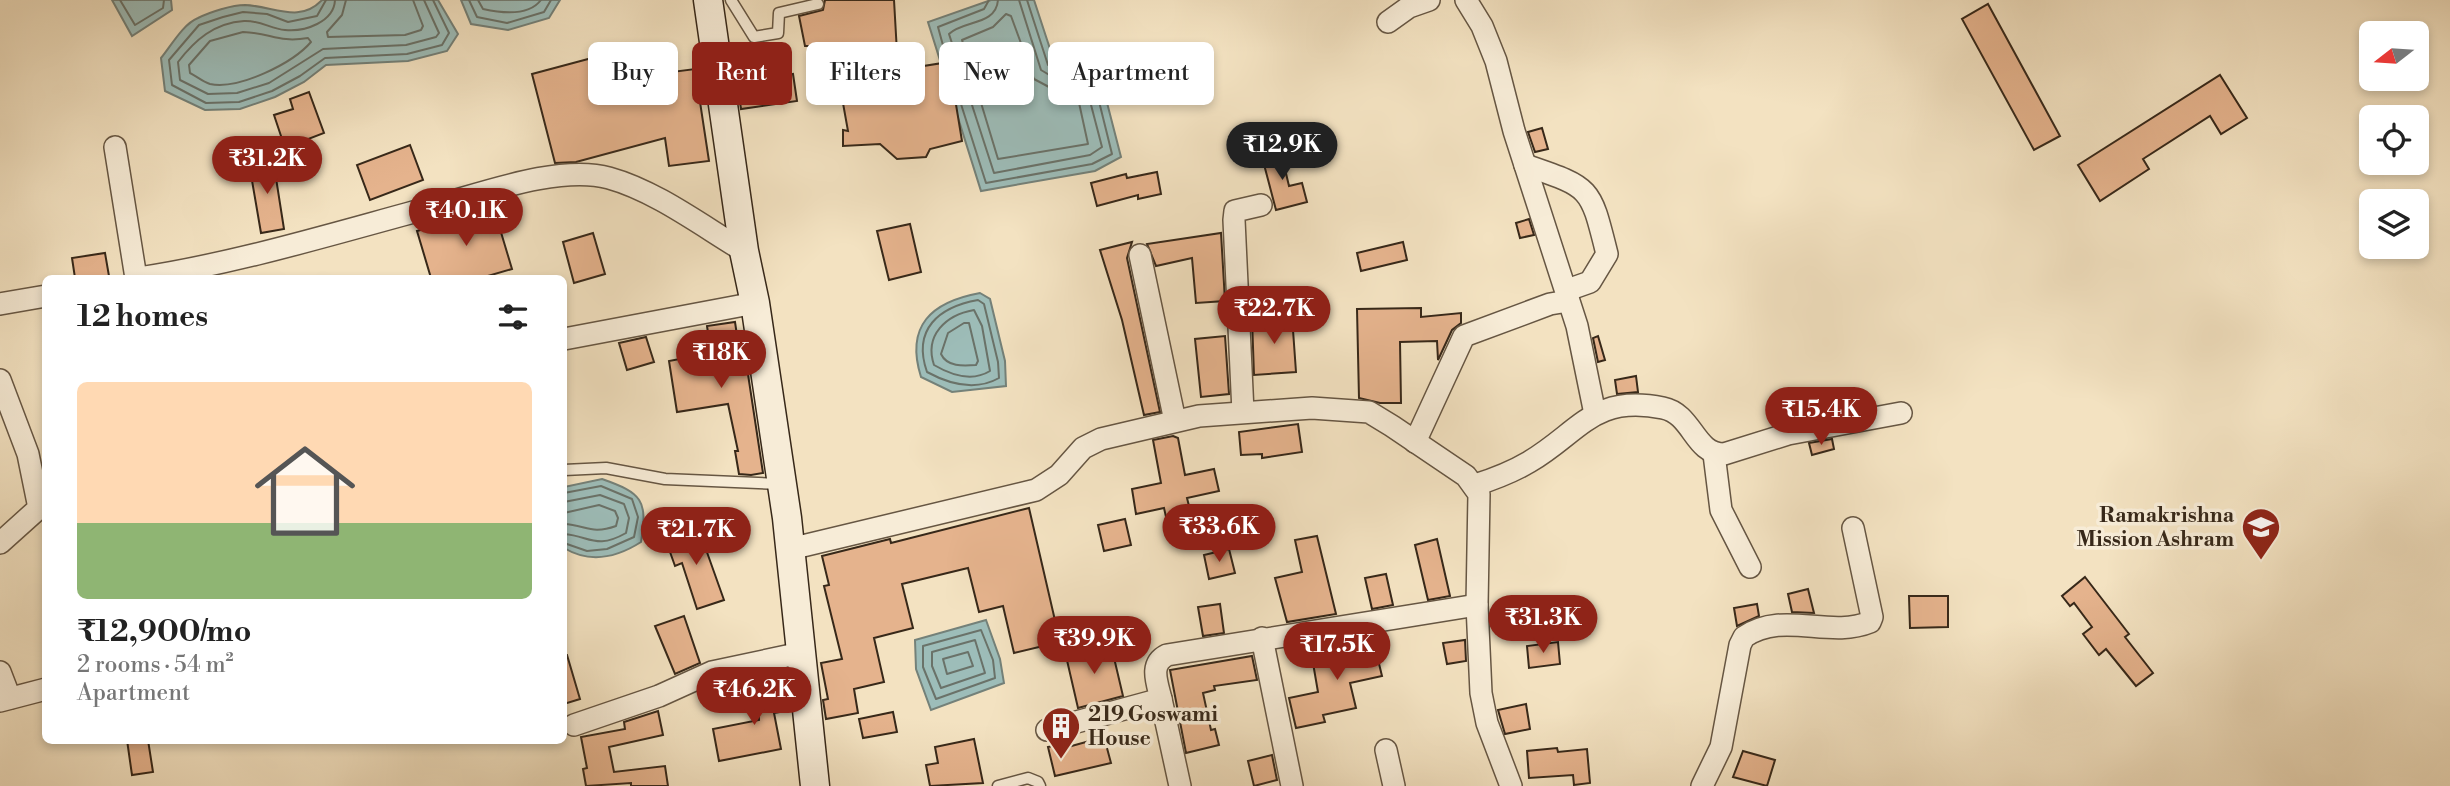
<!DOCTYPE html>
<meta charset="utf-8">
<style>
body{margin:0;font-family:"Libre Bodoni",serif;background:#f2f2f2;color:#222;height:100vh;display:flex;flex-direction:column;font-size:26px;white-space:nowrap}
*{box-sizing:border-box;margin:0}
p{font-size:23px;color:#767676}
.icon{flex:none;width:38px;height:38px;fill:none;stroke:currentColor;stroke-width:2;stroke-linecap:round;stroke-linejoin:round}
.map{position:relative;flex:1;overflow:hidden}
.panel{position:absolute;left:42px;top:275px;width:525px;height:469px;display:flex;flex-direction:column;background:#fff;border-radius:10px;box-shadow:0 4px 10px #0003}
.panel>*{flex:none}
.banner{position:absolute;left:588px;top:42px;width:665px;height:63px;display:flex;gap:14px}
.needle{width:46px;rotate:253deg}
.buttons{position:absolute;left:2359px;top:21px;display:grid;gap:14px}
.buttons a{display:grid;place-items:center;width:70px;height:70px;border-radius:10px;background:#fff;box-shadow:0 4px 10px #0003;font-size:35px}
.price{position:absolute;translate:-50% -60px;padding:0 16px;border-radius:24px;background:#8f2418;color:#fff;font-size:23px;line-height:46px;filter:drop-shadow(0 2px 4px #0008)}
.price::after{content:'';position:absolute;left:50%;top:42px;width:21px;height:16px;margin-left:-10px;background:inherit;clip-path:polygon(0 0,100% 0,50% 100%)}
.price.selected{background:#222;color:#fff}
ul{padding:0;list-style:none}
li{display:grid;align-content:center;gap:14px;height:371px;padding:0 35px}
li+li{border-top:2px solid #e0e0e0}
li span{display:grid;place-items:center;height:217px;border-radius:10px;color:#555}
li>.icon{margin-inline-start:auto}
span .icon{width:126px;height:126px;fill:#fffc;stroke-width:1}
li b{font-size:30px}
h2{display:flex;justify-content:space-between;align-items:center;height:84px;padding:0 35px;font-size:30px}
.tag{padding:0 24px;border-radius:10px;background:#fff;box-shadow:0 4px 10px #0003;font-size:24px;line-height:63px}
.tag.selected{background:#8f2418;color:#fff}
.map>svg:first-child{display:block}
.water{fill:#9dbdb9;stroke:#748179;stroke-width:2}
.lines{fill:none;stroke-linecap:round;stroke-linejoin:round}
.shore{stroke:#6a7269;stroke-width:2}
.building{fill:#e5b38d;stroke:#372819;stroke-width:2}
.service-casing{stroke:#665643;stroke-width:13}
.minor-casing{stroke:#665643;stroke-width:24}
.secondary-casing{stroke:#372819;stroke-width:31}
.service{stroke:#f7ecd7;stroke-width:10}
.minor{stroke:#f7ecd7;stroke-width:21}
.secondary{stroke:#f7ecd7;stroke-width:28}
.labels{text-anchor:middle;stroke-width:7;stroke-linejoin:round;paint-order:stroke}
.poi-label{font-size:21px;font-weight:bold;fill:#372819;stroke:#f7ecd7;text-anchor:end}
</style>
<div class="map">
<svg width="2450" height="786" viewBox="0 0 2450 786">
<rect width="100%" height="100%" fill="#f3e2c1"/>
<filter id="stains"><feTurbulence type="fractalNoise" baseFrequency=".00286" numOctaves="4"/><feColorMatrix values="0 0 0 0 .2 0 0 0 0 .09 0 0 0 0 .02 0 0 0 .5 -.17"/></filter>
<radialGradient id="worn" r=".72"><stop offset=".6" stop-color="#630" stop-opacity="0"/><stop offset="1" stop-color="#630" stop-opacity=".3"/></radialGradient>
<g class="water">
<path d="M 112,0 L 171,0 L 172,10 L 132,36 Z"/>
<path d="M 322,0 L 438,0 L 458,34 L 447,51 L 408,61 L 326,65 L 304,82 L 275,97 L 240,109 L 205,110 L 165,91 L 161,58 C 171,46 183,24 198,18 C 210,12 232,5 245,5 C 274,6 299,24 322,0 Z"/>
<path d="M 461,0 L 560,0 L 549,18 L 508,30 L 471,24 Z"/>
<path d="M 991,0 L 1034,0 L 1054,61 L 1096,60 L 1121,157 L 1095,171 L 981,191 L 928,22 Z"/>
<path d="M 980,293 L 990,299 L 1005,361 L 1006,386 L 952,392 L 921,377 C 905,326 931,302 980,293 Z"/>
<path d="M 602,479 C 642,493 648,500 641,542 C 616,558 589,563 564,548 L 564,487 Z"/>
<path d="M 986,620 L 1000,659 L 1004,683 L 931,710 L 916,669 L 915,640 Z"/>
</g>
<g class="lines">
<g class="shore">
<path d="M 120,0 L 135,25 L 163,8 L 164,0"/>
<path d="M 326,0 L 317,16 L 288,22 L 267,14 L 243,12 L 223,17 L 199,25 L 169,60 L 172,85 L 206,103 L 239,102 L 272,91 L 300,76 L 325,58 L 407,54 L 442,45 L 449,33 L 433,0"/>
<path d="M 335,0 C 334,22 305,32 285,30 C 271,29 260,20 244,21 C 214,23 195,40 178,62 L 180,80 L 208,94 L 237,93 L 269,83 L 323,49 L 406,45 L 436,37 L 439,33 L 424,0"/>
<path d="M 346,0 L 342,15 L 327,32 L 328,37 L 405,35 L 421,30 L 423,26 L 413,0"/>
<path d="M 469,0 L 477,17 L 507,23 L 544,12 L 551,0"/>
<path d="M 478,0 L 483,9 C 501,13 529,16 541,0"/>
<path d="M 998,0 C 996,26 963,20 949,34 L 994,173 L 1090,155 L 1102,147 L 1084,78 L 1051,76 L 1041,70 L 1019,0"/>
<path d="M 1006,14 L 1011,16 L 1034,79 L 1049,87 L 1076,89 L 1088,144 L 998,159 L 962,40 L 993,27 Z"/>
<path d="M 243,32 C 271,33 278,43 308,38 L 311,42 C 293,63 239,90 210,84 C 203,82 196,76 190,73 L 189,65 L 210,41 Z"/>
<path d="M 947,60 L 938,27 L 984,9 L 989,0"/>
<path d="M 954,82 L 986,183 L 1092,164 L 1112,154 L 1091,69 L 1048,65 L 1027,0"/>
<path d="M 978,300 L 984,304 L 998,362 L 999,378 C 976,391 949,384 927,372 C 912,329 939,307 978,300 Z"/>
<path d="M 974,310 L 982,326 L 990,371 C 972,382 951,375 934,365 C 924,335 946,315 974,310 Z"/>
<path d="M 964,323 L 969,323 L 978,361 L 976,365 C 963,366 947,367 941,354 L 948,333 Z"/>
<path d="M 564,493 L 601,486 L 632,499 L 638,517 L 634,537 L 607,549 L 587,551 L 564,543"/>
<path d="M 564,502 L 600,495 L 624,504 L 629,518 L 626,533 C 596,550 590,536 564,534"/>
<path d="M 564,513 L 599,505 L 615,511 L 618,518 L 616,526 C 591,535 586,525 564,524"/>
<path d="M 981,630 L 993,660 L 995,678 L 936,699 L 923,667 L 923,646 Z"/>
<path d="M 975,640 L 985,673 L 941,688 L 932,666 L 932,652 Z"/>
<path d="M 968,652 L 973,666 L 947,674 L 943,659 Z"/>
</g>
</g>
<g class="building">
<path d="M 825,0 L 894,0 L 898,70 L 949,62 L 962,141 L 930,149 L 926,157 L 897,159 L 880,144 L 843,146 L 843,130 L 848,131 L 841,92 L 835,95 L 830,59 L 817,64 L 815,46 L 805,46 L 799,16 L 823,10 Z"/>
<path d="M 1988,4 L 2060,136 L 2034,150 L 1962,19 Z"/>
<path d="M 633,47 L 641,76 L 695,69 L 709,161 L 669,166 L 665,138 L 576,162 L 555,163 L 532,74 Z"/>
<path d="M 793,74 L 797,101 L 741,109 L 737,82 Z"/>
<path d="M 2220,75 L 2247,118 L 2221,134 L 2210,116 L 2143,159 L 2149,169 L 2100,201 L 2078,165 Z"/>
<path d="M 309,92 L 324,133 L 285,148 L 274,115 L 293,109 L 290,99 Z"/>
<path d="M 1542,128 L 1548,149 L 1535,152 L 1528,132 Z"/>
<path d="M 410,145 L 423,180 L 370,200 L 357,165 Z"/>
<path d="M 1280,148 L 1289,186 L 1302,183 L 1307,202 L 1276,210 L 1261,153 Z"/>
<path d="M 273,159 L 284,229 L 261,233 L 249,163 Z"/>
<path d="M 1157,172 L 1161,194 L 1138,199 L 1138,195 L 1097,206 L 1091,183 L 1126,174 L 1127,178 Z"/>
<path d="M 494,209 L 512,269 L 481,278 L 431,278 L 417,231 Z"/>
<path d="M 1529,219 L 1534,235 L 1520,238 L 1516,223 Z"/>
<path d="M 910,224 L 921,272 L 889,280 L 877,231 Z"/>
<path d="M 593,233 L 605,274 L 574,283 L 563,242 Z"/>
<path d="M 1221,233 L 1225,301 L 1196,303 L 1192,258 L 1156,266 L 1147,244 Z"/>
<path d="M 1132,242 L 1127,258 L 1160,412 L 1144,415 L 1122,320 L 1100,250 Z"/>
<path d="M 1403,242 L 1407,260 L 1361,271 L 1357,253 Z"/>
<path d="M 105,253 L 109,276 L 75,278 L 72,258 Z"/>
<path d="M 1421,308 L 1421,317 L 1461,313 L 1461,323 L 1452,330 L 1438,360 L 1437,341 L 1400,342 L 1401,403 L 1380,403 L 1359,398 L 1357,309 Z"/>
<path d="M 1292,316 L 1296,372 L 1254,375 L 1252,319 Z"/>
<path d="M 735,322 L 739,349 L 744,348 L 763,473 L 751,475 L 739,474 L 735,451 L 738,451 L 728,404 L 677,412 L 669,361 L 711,353 L 707,326 Z"/>
<path d="M 1225,336 L 1229,394 L 1201,397 L 1195,339 Z"/>
<path d="M 1598,336 L 1605,360 L 1598,362 L 1593,338 Z"/>
<path d="M 646,337 L 654,362 L 627,370 L 619,343 Z"/>
<path d="M 1636,376 L 1638,392 L 1617,394 L 1615,380 Z"/>
<path d="M 1298,424 L 1302,452 L 1262,458 L 1262,454 L 1241,455 L 1239,432 Z"/>
<path d="M 1173,436 L 1178,438 L 1185,475 L 1214,469 L 1219,491 L 1187,498 L 1196,534 L 1171,539 L 1164,508 L 1136,514 L 1132,489 L 1161,483 L 1153,440 Z"/>
<path d="M 1832,439 L 1834,449 L 1812,455 L 1809,443 Z"/>
<path d="M 1029,508 L 1060,642 L 1014,653 L 1003,606 L 979,612 L 968,568 L 902,584 L 913,628 L 874,638 L 884,682 L 854,689 L 858,713 L 826,719 L 823,700 L 828,699 L 821,663 L 842,659 L 824,586 L 829,585 L 822,556 L 890,539 L 891,543 Z"/>
<path d="M 1125,519 L 1131,545 L 1104,551 L 1098,525 Z"/>
<path d="M 698,527 L 724,600 L 697,609 L 682,563 L 675,566 L 665,538 Z"/>
<path d="M 1317,536 L 1336,614 L 1287,622 L 1275,578 L 1302,572 L 1295,540 Z"/>
<path d="M 1437,539 L 1450,596 L 1428,600 L 1415,545 Z"/>
<path d="M 1229,549 L 1235,573 L 1209,579 L 1204,555 Z"/>
<path d="M 1386,574 L 1393,605 L 1372,609 L 1365,578 Z"/>
<path d="M 2085,577 L 2129,634 L 2125,637 L 2153,673 L 2136,686 L 2106,649 L 2099,655 L 2083,634 L 2092,627 L 2074,603 L 2070,606 L 2062,596 Z"/>
<path d="M 1808,589 L 1814,613 L 1792,612 L 1788,594 Z"/>
<path d="M 1909,596 L 1948,596 L 1948,627 L 1910,628 Z"/>
<path d="M 1220,604 L 1224,633 L 1203,636 L 1198,607 Z"/>
<path d="M 1757,604 L 1759,616 L 1737,626 L 1734,608 Z"/>
<path d="M 684,616 L 700,663 L 675,674 L 655,626 Z"/>
<path d="M 1372,635 L 1382,676 L 1350,683 L 1356,708 L 1323,715 L 1325,722 L 1296,728 L 1289,698 L 1318,692 L 1313,663 L 1346,657 L 1342,640 Z"/>
<path d="M 1465,640 L 1466,661 L 1447,664 L 1443,643 Z"/>
<path d="M 1558,642 L 1560,664 L 1529,668 L 1527,646 Z"/>
<path d="M 1111,645 L 1123,696 L 1078,708 L 1066,656 Z"/>
<path d="M 564,655 L 567,655 L 580,699 L 564,704 Z"/>
<path d="M 1252,656 L 1257,680 L 1214,686 L 1215,690 L 1203,693 L 1211,730 L 1215,729 L 1219,745 L 1186,753 L 1170,670 Z"/>
<path d="M 782,679 L 786,711 L 774,713 L 781,749 L 719,761 L 713,729 L 759,720 L 757,683 Z"/>
<path d="M 1526,704 L 1530,729 L 1505,734 L 1498,710 Z"/>
<path d="M 658,711 L 663,735 L 609,747 L 614,772 L 665,766 L 668,786 L 631,786 L 631,783 L 586,786 L 583,769 L 587,768 L 581,737 L 625,729 L 624,722 Z"/>
<path d="M 893,712 L 897,732 L 863,738 L 859,719 Z"/>
<path d="M 1104,737 L 1111,763 L 1055,776 L 1048,747 L 1067,743 L 1068,747 Z"/>
<path d="M 974,739 L 983,783 L 930,786 L 926,765 L 938,763 L 935,747 Z"/>
<path d="M 127,740 L 148,740 L 153,772 L 132,775 Z"/>
<path d="M 1557,748 L 1558,752 L 1587,749 L 1590,783 L 1574,785 L 1573,775 L 1529,778 L 1527,751 Z"/>
<path d="M 1743,751 L 1775,760 L 1767,786 L 1733,777 Z"/>
<path d="M 1272,755 L 1277,780 L 1254,786 L 1248,761 Z"/>
</g>
<g class="lines">
<g class="service-casing">
<g id="service">
<path d="M 731,0 L 754,37 L 778,33 L 779,13 L 818,4"/>
<path d="M 564,470 L 606,468 L 665,479 L 780,484"/>
<path d="M 998,786 L 1028,778 L 1038,782 L 1040,786"/>
</g>
</g>
<g class="minor-casing">
<g id="minor">
<path d="M 1466,0 L 1482,26 L 1496,61 L 1514,131 L 1577,326 L 1595,414"/>
<path d="M 1388,22 L 1409,7 L 1429,0"/>
<path d="M 115,147 L 136,278"/>
<path d="M 1525,165 C 1592,188 1590,186 1607,254 L 1590,282 L 1573,288 L 1567,295"/>
<path d="M 1140,255 L 1175,421"/>
<path d="M 139,278 C 238,263 335,233 432,207 C 481,194 560,164 609,178 C 656,191 702,226 744,251"/>
<path d="M 0,304 L 46,296"/>
<path d="M 564,339 L 755,303"/>
<path d="M 0,380 L 28,454 L 39,508 L 0,543"/>
<path d="M 1243,412 L 1234,220 L 1235,211 L 1261,205"/>
<path d="M 1415,442 L 1464,336 L 1550,304 L 1568,301"/>
<path d="M 1714,454 L 1721,510 L 1750,567"/>
<path d="M 1475,485 C 1494,479 1512,472 1529,462 C 1580,432 1593,394 1663,408 C 1693,414 1694,454 1724,454 L 1788,434 L 1901,413"/>
<path d="M 790,549 L 1036,490 L 1059,475 L 1083,448 L 1101,439 L 1199,416 L 1312,408 L 1369,412 L 1392,426 L 1466,476 L 1479,494 L 1477,605 L 1481,693 L 1487,723 L 1511,786"/>
<path d="M 1262,638 L 1292,786"/>
<path d="M 0,672 L 10,698"/>
<path d="M 1161,699 C 1157,682 1149,664 1167,655 L 1477,605"/>
<path d="M 0,701 L 46,689"/>
<path d="M 574,725 L 659,696 L 712,672 L 801,653"/>
<path d="M 1047,730 L 1161,699 L 1180,786"/>
<path d="M 1386,750 L 1394,786"/>
<path d="M 1702,786 L 1721,747 L 1740,645 L 1744,637 C 1783,610 1829,639 1870,622 L 1872,617 L 1853,528"/>
</g>
</g>
<g class="secondary-casing">
<path id="secondary" d="M 708,0 L 744,251 L 755,303 L 787,518 L 815,786"/>
</g>
<use href="#service" class="service"/>
<use href="#minor" class="minor"/>
<use href="#secondary" class="secondary"/>
</g>
<defs>
<g id="school-pin" transform="scale(2.0125)"><path d="M0 17L-7.5 6A9.5 9.5 0 1 1 7.5 6Z" fill="#8f2418" stroke="#f7ecd7"/><path d="M0-5L7-2L0 1L-7-2ZM-4 1L0 2.5L4 1V4Q0 6-4 4Z" fill="#fff"/></g>
<g id="building-pin" transform="scale(2.0125)"><path d="M0 17L-7.5 6A9.5 9.5 0 1 1 7.5 6Z" fill="#8f2418" stroke="#f7ecd7"/><path d="M-4-6H4V6H1V3H-1V6H-4ZM-2.5-4.3h1.7v1.8h-1.7ZM.8-4.3h1.7v1.8H.8ZM-2.5-1h1.7V.8h-1.7ZM.8-1h1.7V.8H.8Z" fill="#fff"/></g>
</defs>
<g fill-rule="evenodd">
<use href="#school-pin" x="2261" y="527"/>
<use href="#building-pin" x="1061" y="726"/>
</g>
<g class="labels">
<g class="poi-label">
<text x="2234" y="522">Ramakrishna<tspan x="2234" dy="24">Mission Ashram</tspan></text>
<text x="1088" y="721" text-anchor="start">219 Goswami<tspan x="1088" dy="24">House</tspan></text>
</g>
</g>
<rect width="100%" height="100%" filter="url(#stains)"/>
<rect width="100%" height="100%" fill="url(#worn)"/>
</svg>
<div class="buttons">
<a><svg class="needle" viewBox="-14 -14 28 28"><path d="M0-13l5 13h-10z" fill="#e53935"/><path d="M0 13l5-13h-10z" fill="#767676"/></svg></a>
<a><svg class="icon" aria-label="locate" viewBox="0 0 24 24"><circle cx="12" cy="12" r="6"/><path d="M12 2v4M12 18v4M2 12h4M18 12h4"/></svg></a>
<a><svg class="icon" aria-label="layers" viewBox="0 0 24 24"><path d="M12 4l9 5-9 5-9-5zM3 14l9 5 9-5"/></svg></a>
</div>
<b class="price selected" style="left:1282px;top:182px">₹12.9K</b>
<b class="price" style="left:267px;top:196px">₹31.2K</b>
<b class="price" style="left:466px;top:248px">₹40.1K</b>
<b class="price" style="left:1274px;top:346px">₹22.7K</b>
<b class="price" style="left:721px;top:390px">₹18K</b>
<b class="price" style="left:1821px;top:447px">₹15.4K</b>
<b class="price" style="left:1219px;top:564px">₹33.6K</b>
<b class="price" style="left:696px;top:567px">₹21.7K</b>
<b class="price" style="left:1543px;top:655px">₹31.3K</b>
<b class="price" style="left:1094px;top:676px">₹39.9K</b>
<b class="price" style="left:1337px;top:682px">₹17.5K</b>
<b class="price" style="left:754px;top:727px">₹46.2K</b>
<div class="banner">
<a class="tag">Buy</a>
<a class="tag selected">Rent</a>
<a class="tag">Filters</a>
<a class="tag">New</a>
<a class="tag">Apartment</a>
</div>
<section class="panel">
<h2>12 homes<svg class="icon" aria-label="filters" viewBox="0 0 24 24"><path d="M4 7h16M4 17h16"/><circle cx="9" cy="7" r="2"/><circle cx="15" cy="17" r="2"/></svg></h2>
<ul>
<li><span style="background:linear-gradient(#ffd9b3 65%,#8fb573 0)"><svg class="icon" aria-label="home" viewBox="0 0 24 24"><path d="M3 11l9-7 9 7M6 9v11h12V9"/></svg></span><div><b>₹12,900/mo</b><p>2 rooms · 54 m²</p><p>Apartment</p></div></li>
</ul>
</section>
</div>
